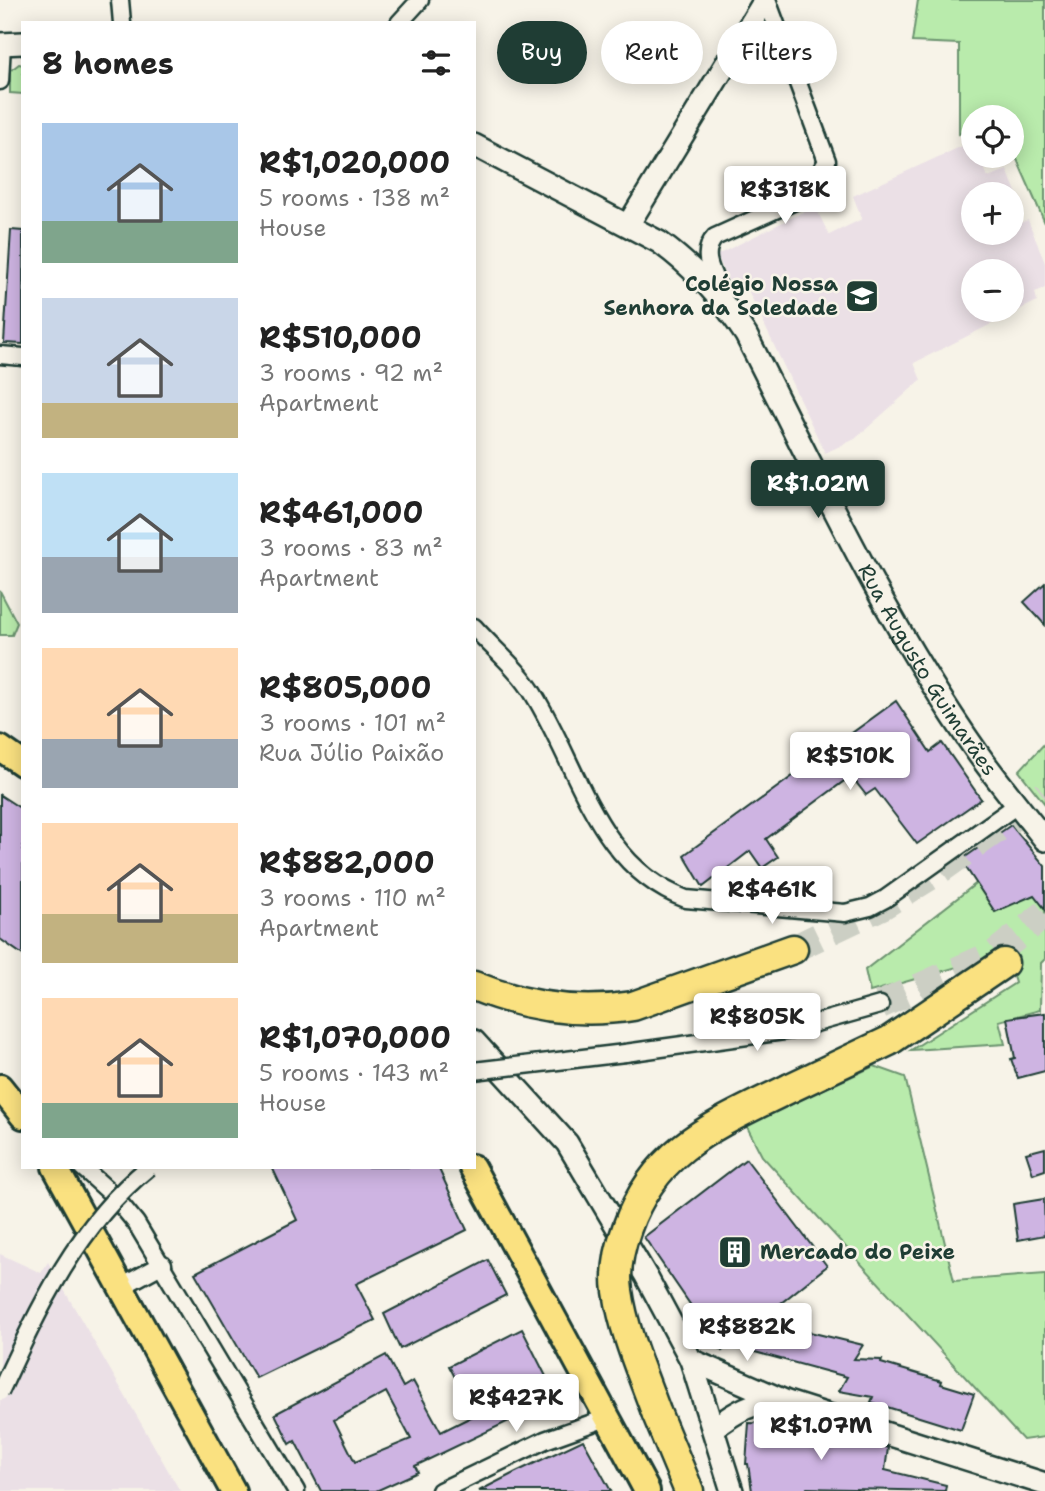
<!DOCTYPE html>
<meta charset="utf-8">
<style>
body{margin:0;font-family:"Shantell Sans",sans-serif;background:#f6f6f6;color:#222;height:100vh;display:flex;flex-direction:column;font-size:26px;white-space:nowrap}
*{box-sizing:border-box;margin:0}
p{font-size:23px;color:#767676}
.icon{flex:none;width:38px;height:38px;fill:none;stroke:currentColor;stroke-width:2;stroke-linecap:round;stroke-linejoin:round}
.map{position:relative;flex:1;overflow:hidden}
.sheet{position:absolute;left:21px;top:21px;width:455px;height:1148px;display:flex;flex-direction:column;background:#fff;border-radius:0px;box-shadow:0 4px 18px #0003}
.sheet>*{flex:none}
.banner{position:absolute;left:497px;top:21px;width:443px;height:63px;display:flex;gap:14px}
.tools{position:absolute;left:961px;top:105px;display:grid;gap:14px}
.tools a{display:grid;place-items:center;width:63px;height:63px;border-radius:50%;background:#fff;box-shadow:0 4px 18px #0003;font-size:35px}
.price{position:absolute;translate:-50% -60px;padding:0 16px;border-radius:7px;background:#fff;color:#222;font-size:23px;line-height:46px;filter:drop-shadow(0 2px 4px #0008)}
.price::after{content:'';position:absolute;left:50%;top:42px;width:21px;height:16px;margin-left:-10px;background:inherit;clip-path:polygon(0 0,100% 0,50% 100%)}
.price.selected{background:#1f3d34;color:#fff}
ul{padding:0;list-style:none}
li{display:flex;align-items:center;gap:21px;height:175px;padding:0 21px}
li span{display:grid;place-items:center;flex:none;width:196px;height:140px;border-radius:0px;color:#555}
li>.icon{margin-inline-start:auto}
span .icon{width:84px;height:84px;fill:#fffc;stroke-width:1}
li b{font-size:30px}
h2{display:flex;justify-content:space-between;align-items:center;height:84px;padding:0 21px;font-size:30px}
.tag{padding:0 24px;border-radius:32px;background:#fff;box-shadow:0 4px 18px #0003;font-size:24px;line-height:63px}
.tag.selected{background:#1f3d34;color:#fff}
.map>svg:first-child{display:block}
.built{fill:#ebe0e6;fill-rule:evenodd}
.green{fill:#b9ebac;stroke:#6c9470;stroke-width:2}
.building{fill:#ceb4e2;stroke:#1f3d34;stroke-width:2;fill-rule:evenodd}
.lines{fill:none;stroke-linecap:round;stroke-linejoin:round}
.highway-tunnel{stroke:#cccfc4;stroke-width:28;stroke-dasharray:28 14;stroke-linecap:butt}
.street-casing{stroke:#1f3d34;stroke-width:21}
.secondary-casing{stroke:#1f3d34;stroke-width:26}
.primary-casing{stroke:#1f3d34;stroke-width:30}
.highway-casing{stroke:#1f3d34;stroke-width:33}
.street{stroke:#f7f3e8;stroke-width:16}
.secondary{stroke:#f7f3e8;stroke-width:21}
.primary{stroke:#fae180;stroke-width:24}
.highway{stroke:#fae180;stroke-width:28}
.street-bridge-casing{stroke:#1f3d34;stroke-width:21;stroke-linecap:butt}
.highway-bridge-casing{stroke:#1f3d34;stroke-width:33;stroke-linecap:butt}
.street-bridge{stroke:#f7f3e8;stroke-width:16}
.highway-bridge{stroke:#fae180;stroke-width:28}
.labels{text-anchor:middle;stroke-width:5;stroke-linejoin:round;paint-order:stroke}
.poi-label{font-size:21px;font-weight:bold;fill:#1f3d34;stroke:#f7f3e8;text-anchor:end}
.street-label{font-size:21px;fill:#1f3d34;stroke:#f7f3e8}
</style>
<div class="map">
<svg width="1045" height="1491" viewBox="0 0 1045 1491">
<rect width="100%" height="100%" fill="#f7f3e8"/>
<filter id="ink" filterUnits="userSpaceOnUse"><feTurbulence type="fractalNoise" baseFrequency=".0143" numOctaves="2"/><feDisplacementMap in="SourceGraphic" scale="14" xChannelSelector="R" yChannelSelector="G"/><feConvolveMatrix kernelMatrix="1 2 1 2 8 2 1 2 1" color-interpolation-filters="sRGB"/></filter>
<g filter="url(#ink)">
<g class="built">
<path d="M 973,141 L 973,156 L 979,156 L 988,177 L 1007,170 L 1019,199 L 1012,201 L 1012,194 L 973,194 L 973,233 L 1012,233 L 1012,226 L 1028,220 L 1045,263 L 1045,288 L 1035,292 L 1037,301 L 914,363 L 921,380 L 855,439 L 825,453 L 746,286 L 733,291 L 717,255 L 815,206 L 829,235 L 862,219 L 853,196 ZM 973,271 L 1012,271 L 1012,310 L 973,310 Z"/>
<path d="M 0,1254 L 41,1273 L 48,1262 L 180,1491 L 0,1491 Z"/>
</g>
<g class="green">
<path d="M 918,0 L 1045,0 L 1045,223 L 1012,148 L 1012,117 L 973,117 L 973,128 L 959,134 L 959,44 L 912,42 Z"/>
<path d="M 19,64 L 23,65 L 23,94 L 10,93 L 10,71 Z"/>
<path d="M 0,591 L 17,623 L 12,635 L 0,635 Z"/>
<path d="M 1045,743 L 1045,804 L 1019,771 Z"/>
<path d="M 1045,868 L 1045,959 L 1041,963 L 1040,1010 L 999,1021 L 1005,1044 L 911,1050 L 1015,983 L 1006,953 L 870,992 L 865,970 L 978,882 Z"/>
<path d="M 874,1066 L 905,1077 L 954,1281 L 1045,1274 L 1045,1437 L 1023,1440 L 762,1156 L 746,1125 Z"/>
</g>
<g class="building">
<path d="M 11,230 L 23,231 L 23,344 L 4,343 Z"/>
<path d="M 1045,583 L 1045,625 L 1024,602 Z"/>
<path d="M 896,701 L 930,752 L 942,743 L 981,799 L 917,844 L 875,789 L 866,795 L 851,776 L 766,839 L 778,857 L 762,868 L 750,851 L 703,887 L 684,855 Z"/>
<path d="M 0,795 L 23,810 L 23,955 L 0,939 Z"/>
<path d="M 1011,825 L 1045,866 L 1045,909 L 1034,895 L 995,912 L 961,860 Z"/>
<path d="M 1045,1013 L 1045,1071 L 1018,1078 L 1011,1059 L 1015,1058 L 1007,1018 Z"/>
<path d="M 1045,1148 L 1045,1170 L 1033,1174 L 1026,1153 Z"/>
<path d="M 746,1159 L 827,1266 L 760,1320 L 863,1345 L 854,1359 L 882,1360 L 881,1363 L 942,1381 L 941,1384 L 974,1394 L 961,1430 L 871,1402 L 873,1397 L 839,1391 L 847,1377 L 729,1345 L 722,1351 L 644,1237 Z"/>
<path d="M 272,1167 L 438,1167 L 467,1230 L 356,1284 L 375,1320 L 256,1378 L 195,1273 L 297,1220 Z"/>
<path d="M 1044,1199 L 1045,1235 L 1018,1240 L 1013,1204 Z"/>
<path d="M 488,1260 L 506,1295 L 400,1349 L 384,1314 Z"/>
<path d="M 522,1329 L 557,1398 L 415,1466 L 418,1472 L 376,1491 L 321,1491 L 295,1441 L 290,1444 L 275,1414 L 386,1355 L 403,1387 L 413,1381 L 441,1432 L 475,1415 L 449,1366 ZM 386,1392 L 411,1439 L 355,1462 L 334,1420 Z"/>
<path d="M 749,1423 L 803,1425 L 834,1431 L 888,1448 L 885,1470 L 946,1485 L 945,1491 L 807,1488 L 806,1491 L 752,1491 L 748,1464 L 746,1464 Z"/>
<path d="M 583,1440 L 611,1491 L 479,1491 L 516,1472 Z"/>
</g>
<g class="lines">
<g class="highway-tunnel">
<path d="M 793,949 L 882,906 L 934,874 L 1045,795"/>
<path d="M 880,1005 L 996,953 L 1045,914"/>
</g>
<g class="street-casing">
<g id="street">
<path d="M 120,0 L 122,23"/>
<path d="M 399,23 L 420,0"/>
<path d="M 0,81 L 2,44"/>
<path d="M 723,297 C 715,277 698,255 715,237 L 806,196 L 827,161 L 767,0"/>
<path d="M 0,355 L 23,357"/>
<path d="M 474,627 C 494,650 519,669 534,695 C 579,768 598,867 686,899 L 845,913 L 870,907 L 885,899 L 1017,805"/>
<path d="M 625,1053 L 791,1030 L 880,1005"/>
<path d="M 82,1167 L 113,1195 L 136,1223 L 296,1491"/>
<path d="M 121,1287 L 163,1264"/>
<path d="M 440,1491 L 545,1440 L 609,1417"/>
</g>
</g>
<g class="secondary-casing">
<g id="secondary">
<path d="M 0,44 L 23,43"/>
<path id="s1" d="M 474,145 L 659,242 C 695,268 722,298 746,335 C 818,477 887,625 979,755 C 1000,784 1023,812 1045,840"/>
<path d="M 628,225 L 765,0"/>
<path d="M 474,1041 L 567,1143 L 646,1276 L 691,1360 L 732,1491"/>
<path d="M 691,1360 L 787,1402 L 1045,1484"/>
<path d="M 713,1429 C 736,1411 753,1401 782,1402"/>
</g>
</g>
<g class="primary-casing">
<g id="primary">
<path d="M 0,748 L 23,764"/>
<path d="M 0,1087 L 23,1116"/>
<path d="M 55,1167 L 233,1491"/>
<path d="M 472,1167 L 647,1491"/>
</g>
</g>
<g class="highway-casing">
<g id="highway">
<path d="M 474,986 C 526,1007 578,1015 633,1006 L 793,949"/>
<path d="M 790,1088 L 889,1041 L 1004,963"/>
<path d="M 656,1412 L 689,1491"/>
</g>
</g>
<use href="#street" class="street"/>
<use href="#secondary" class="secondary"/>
<use href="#primary" class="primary"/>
<use href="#highway" class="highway"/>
<g class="street-bridge-casing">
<g id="street-bridge">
<path d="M 474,1071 L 625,1053"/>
<path d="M 0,1392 C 38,1310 77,1225 149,1167"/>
</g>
</g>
<g class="highway-bridge-casing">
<path id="highway-bridge" d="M 656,1412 C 642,1373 624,1333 618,1291 C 615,1271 620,1247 627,1228 C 656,1146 718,1124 790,1088"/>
</g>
<use href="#street-bridge" class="street-bridge"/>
<use href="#highway-bridge" class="highway-bridge"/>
</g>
</g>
<defs>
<g id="school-square" transform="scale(1.75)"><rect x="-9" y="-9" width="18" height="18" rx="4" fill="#1f3d34" stroke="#f7f3e8"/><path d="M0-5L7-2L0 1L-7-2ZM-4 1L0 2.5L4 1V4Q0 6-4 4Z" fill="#fff"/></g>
<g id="building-square" transform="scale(1.75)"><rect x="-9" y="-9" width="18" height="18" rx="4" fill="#1f3d34" stroke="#f7f3e8"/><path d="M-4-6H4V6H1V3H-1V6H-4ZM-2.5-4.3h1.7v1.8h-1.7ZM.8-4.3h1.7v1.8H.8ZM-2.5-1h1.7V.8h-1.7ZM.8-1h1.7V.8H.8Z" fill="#fff"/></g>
</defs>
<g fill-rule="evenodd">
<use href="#school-square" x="862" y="296"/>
<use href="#building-square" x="735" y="1252"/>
</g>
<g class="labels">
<g class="poi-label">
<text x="838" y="291">Colégio Nossa<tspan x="838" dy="24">Senhora da Soledade</tspan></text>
<text x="760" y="1259" text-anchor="start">Mercado do Peixe</text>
</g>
<g class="street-label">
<text dy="7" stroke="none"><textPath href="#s1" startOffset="718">Rua Augusto Guimarães</textPath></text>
</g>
</g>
</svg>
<div class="tools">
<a><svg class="icon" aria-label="locate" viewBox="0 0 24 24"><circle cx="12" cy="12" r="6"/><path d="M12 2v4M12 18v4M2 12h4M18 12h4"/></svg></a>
<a>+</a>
<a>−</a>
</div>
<b class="price" style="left:785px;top:226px">R$318K</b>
<b class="price selected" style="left:818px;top:520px">R$1.02M</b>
<b class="price" style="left:850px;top:792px">R$510K</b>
<b class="price" style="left:772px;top:926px">R$461K</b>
<b class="price" style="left:757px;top:1053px">R$805K</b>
<b class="price" style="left:747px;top:1363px">R$882K</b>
<b class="price" style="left:516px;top:1434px">R$427K</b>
<b class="price" style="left:821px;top:1462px">R$1.07M</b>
<div class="banner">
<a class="tag selected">Buy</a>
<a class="tag">Rent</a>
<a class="tag">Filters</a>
</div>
<section class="sheet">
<h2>8 homes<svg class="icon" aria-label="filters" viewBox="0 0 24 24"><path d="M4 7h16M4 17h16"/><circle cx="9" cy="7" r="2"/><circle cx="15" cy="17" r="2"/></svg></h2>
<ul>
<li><span style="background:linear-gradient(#a9c7e8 70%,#7fa58c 0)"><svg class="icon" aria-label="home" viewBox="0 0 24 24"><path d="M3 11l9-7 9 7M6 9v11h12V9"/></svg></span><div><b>R$1,020,000</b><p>5 rooms · 138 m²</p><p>House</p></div></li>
<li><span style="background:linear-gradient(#c9d6e8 75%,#c2b280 0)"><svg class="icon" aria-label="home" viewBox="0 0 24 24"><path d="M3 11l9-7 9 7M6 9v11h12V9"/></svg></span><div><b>R$510,000</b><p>3 rooms · 92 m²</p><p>Apartment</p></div></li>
<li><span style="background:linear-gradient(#bfe0f5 60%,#9aa5b1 0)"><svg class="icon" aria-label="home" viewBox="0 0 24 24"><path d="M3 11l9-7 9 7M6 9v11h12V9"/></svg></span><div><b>R$461,000</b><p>3 rooms · 83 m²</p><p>Apartment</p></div></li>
<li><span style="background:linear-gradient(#ffd9b3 65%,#9aa5b1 0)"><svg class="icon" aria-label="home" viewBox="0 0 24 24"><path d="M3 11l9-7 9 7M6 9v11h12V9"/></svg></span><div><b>R$805,000</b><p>3 rooms · 101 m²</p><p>Rua Júlio Paixão</p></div></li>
<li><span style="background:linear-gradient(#ffd9b3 65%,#c2b280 0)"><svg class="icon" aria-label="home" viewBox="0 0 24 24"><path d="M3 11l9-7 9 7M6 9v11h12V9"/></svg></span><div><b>R$882,000</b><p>3 rooms · 110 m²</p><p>Apartment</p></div></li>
<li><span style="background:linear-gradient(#ffd9b3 75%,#7fa58c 0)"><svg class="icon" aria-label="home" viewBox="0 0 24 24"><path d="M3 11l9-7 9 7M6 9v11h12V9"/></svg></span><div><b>R$1,070,000</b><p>5 rooms · 143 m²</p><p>House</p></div></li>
</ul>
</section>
</div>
